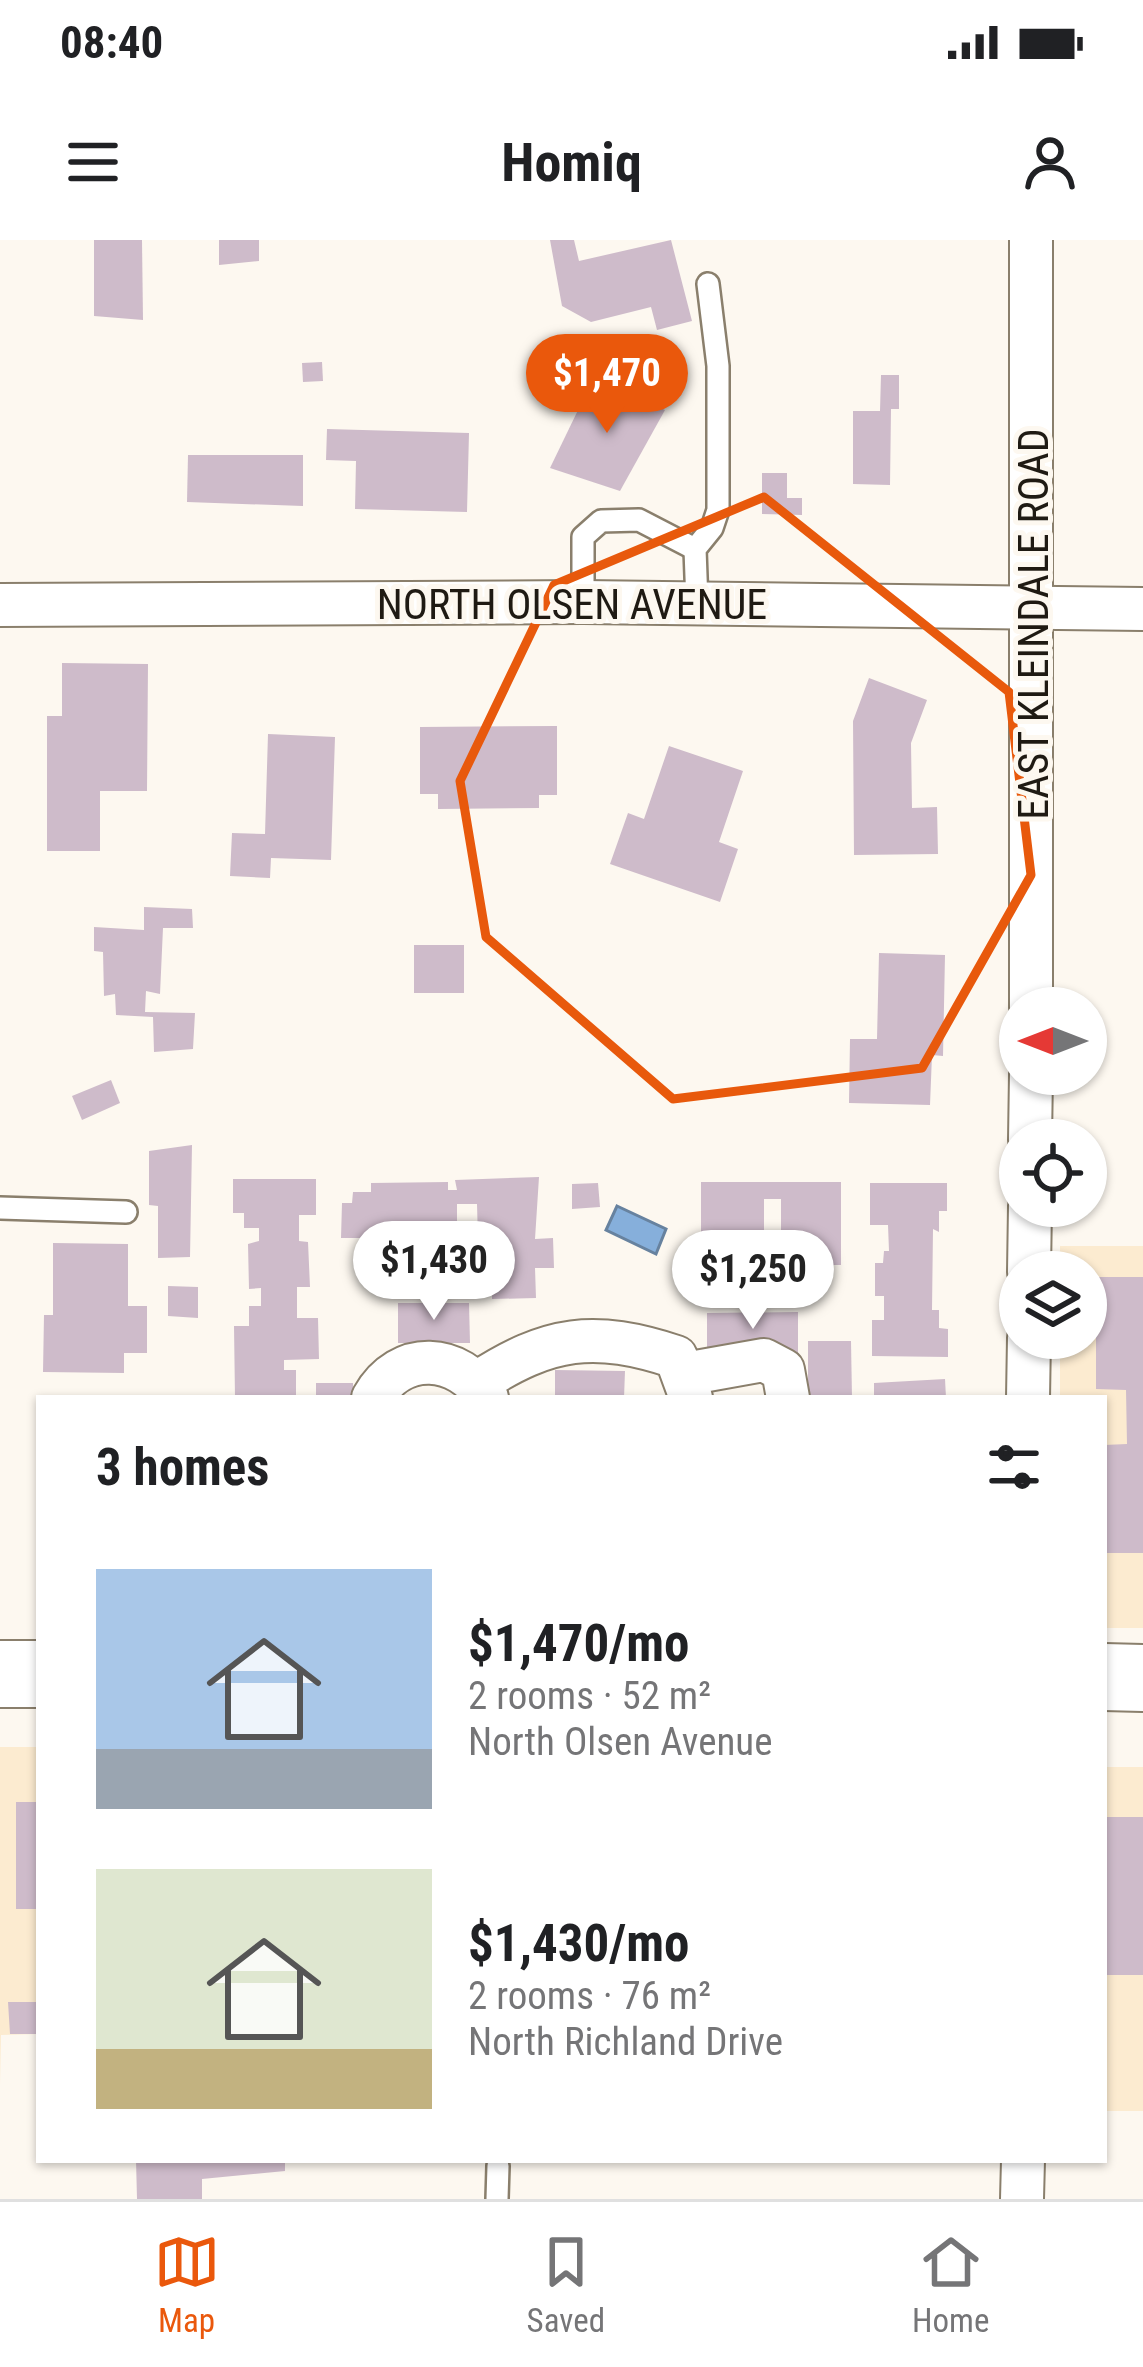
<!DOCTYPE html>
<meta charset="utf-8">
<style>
body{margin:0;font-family:"Roboto Condensed",sans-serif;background:#f2f2f2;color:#202124;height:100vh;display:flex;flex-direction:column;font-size:45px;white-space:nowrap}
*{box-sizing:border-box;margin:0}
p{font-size:39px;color:#757577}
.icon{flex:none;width:66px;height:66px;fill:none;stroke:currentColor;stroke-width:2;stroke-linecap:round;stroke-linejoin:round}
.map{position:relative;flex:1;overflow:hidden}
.drawer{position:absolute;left:36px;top:1155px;width:1071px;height:768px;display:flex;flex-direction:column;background:#fff;border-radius:0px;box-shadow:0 3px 9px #0004}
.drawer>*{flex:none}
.needle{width:78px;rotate:270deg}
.buttons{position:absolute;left:999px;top:747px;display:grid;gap:24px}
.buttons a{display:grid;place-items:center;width:108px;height:108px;border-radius:50%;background:#fff;box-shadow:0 3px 9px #0004;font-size:60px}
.price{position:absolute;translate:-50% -102px;padding:0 27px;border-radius:42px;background:#fff;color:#222;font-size:39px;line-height:78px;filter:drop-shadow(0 3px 6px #0008)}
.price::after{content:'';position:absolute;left:50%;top:72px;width:36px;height:27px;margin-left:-18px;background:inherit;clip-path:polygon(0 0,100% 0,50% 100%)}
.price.active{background:#ea580c;color:#fff}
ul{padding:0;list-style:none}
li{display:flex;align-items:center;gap:36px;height:300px;padding:0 60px}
li span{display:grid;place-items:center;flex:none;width:336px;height:240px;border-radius:0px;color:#555}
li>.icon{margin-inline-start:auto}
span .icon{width:144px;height:144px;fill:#fffc;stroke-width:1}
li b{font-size:51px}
h2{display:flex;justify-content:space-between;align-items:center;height:144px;padding:0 60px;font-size:51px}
.status{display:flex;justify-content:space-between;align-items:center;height:84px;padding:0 60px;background:#fff;direction:ltr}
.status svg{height:33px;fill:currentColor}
header{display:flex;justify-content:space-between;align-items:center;height:156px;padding:0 60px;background:#fff;font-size:54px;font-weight:700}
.dock{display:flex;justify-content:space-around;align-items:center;height:168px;border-top:3px solid #e0e0e0;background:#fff;font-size:33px;color:#757577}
.dock a{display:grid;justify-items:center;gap:6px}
.dock .active{color:#ea580c}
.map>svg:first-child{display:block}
.built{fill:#fcebd0}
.water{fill:#86afdb;stroke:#67829f;stroke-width:3}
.building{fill:#cebbca}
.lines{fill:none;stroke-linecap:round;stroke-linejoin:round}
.lane-casing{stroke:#8a7f6c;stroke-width:26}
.street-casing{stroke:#8a7f6c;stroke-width:46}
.primary-casing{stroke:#8a7f6c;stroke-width:70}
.lane{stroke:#fff;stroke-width:21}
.street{stroke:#fff;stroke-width:42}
.primary{stroke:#fff;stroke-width:66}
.marked{fill:none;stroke:#e8590c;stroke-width:9;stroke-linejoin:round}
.labels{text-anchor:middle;stroke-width:10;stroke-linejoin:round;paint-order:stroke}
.street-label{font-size:42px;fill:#1f1a13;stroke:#fdf8f0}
</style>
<div class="status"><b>08:40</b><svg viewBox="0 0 49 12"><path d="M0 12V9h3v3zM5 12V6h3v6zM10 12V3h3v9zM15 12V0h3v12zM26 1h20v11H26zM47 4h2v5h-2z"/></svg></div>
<header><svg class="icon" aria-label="menu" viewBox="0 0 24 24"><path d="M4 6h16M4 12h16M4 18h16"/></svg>Homiq<svg class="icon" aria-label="person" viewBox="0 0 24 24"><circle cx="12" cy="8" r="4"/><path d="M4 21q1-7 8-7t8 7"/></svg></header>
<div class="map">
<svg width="1143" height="1959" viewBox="0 0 1143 1959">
<rect width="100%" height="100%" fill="#fdf8f0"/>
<g class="built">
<path d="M 1060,1006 L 1143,1006 L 1143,1388 L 1104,1388 L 1104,1158 L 1060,1158 L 1060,1098 L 1086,1098 L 1086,1032 L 1060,1032 Z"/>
<path d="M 0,1507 L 39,1507 L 39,1794 L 1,1795 L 0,1845 Z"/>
<rect x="1104" y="1527" width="39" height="344"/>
</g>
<path class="water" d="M 617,966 L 666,989 L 656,1014 L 606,990 Z"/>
<g class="building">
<path d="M 94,0 L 142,0 L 143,80 L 94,76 Z"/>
<path d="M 219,0 L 259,0 L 259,21 L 219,25 Z"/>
<path d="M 550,0 L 574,0 L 579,21 L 671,0 L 692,81 L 657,90 L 651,67 L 591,82 L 562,66 Z"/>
<path d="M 322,122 L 323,141 L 303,142 L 302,123 Z"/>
<path d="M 881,135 L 899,135 L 899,169 L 891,169 L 890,245 L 853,244 L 853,171 L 880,171 Z"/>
<path d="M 594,137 L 665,170 L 620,251 L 550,228 Z"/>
<path d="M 327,189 L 469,193 L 467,272 L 355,269 L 356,221 L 326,220 Z"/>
<path d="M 188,215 L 303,215 L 303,266 L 187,262 Z"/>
<path d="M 762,233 L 787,233 L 787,258 L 802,258 L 802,275 L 762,274 Z"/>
<path d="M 62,423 L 148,424 L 147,551 L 100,551 L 100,611 L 47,611 L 47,476 L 62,476 Z"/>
<path d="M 869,438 L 927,460 L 911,503 L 912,568 L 937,567 L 938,614 L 854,615 L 853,481 Z"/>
<path d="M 557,486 L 557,555 L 539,555 L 539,568 L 438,569 L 438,554 L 420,554 L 420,487 Z"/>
<path d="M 268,494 L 335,497 L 331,620 L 271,618 L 270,638 L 230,636 L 232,593 L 265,594 Z"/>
<path d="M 669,506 L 743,531 L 719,602 L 738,609 L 720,662 L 610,624 L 628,573 L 644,579 Z"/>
<path d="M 144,667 L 192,669 L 193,688 L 163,688 L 160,754 L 146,751 L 145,772 L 195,773 L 193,809 L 154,812 L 153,777 L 116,775 L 115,754 L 104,756 L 103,712 L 94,711 L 94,687 L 144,690 Z"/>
<rect x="414" y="705" width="50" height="48"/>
<path d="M 879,713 L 945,715 L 943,816 L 932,815 L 930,865 L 849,863 L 850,799 L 877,799 Z"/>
<path d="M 111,840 L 120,863 L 82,880 L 72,856 Z"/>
<path d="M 192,905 L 190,1017 L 158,1018 L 158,966 L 149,965 L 149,911 Z"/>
<path d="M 539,937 L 535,999 L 553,998 L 554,1028 L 535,1028 L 536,1058 L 492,1059 L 492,1037 L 470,1037 L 469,999 L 478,1000 L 477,964 L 457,964 L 457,994 L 433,994 L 433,1013 L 362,1018 L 362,998 L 341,998 L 342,963 L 352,963 L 353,952 L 371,952 L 371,943 L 448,942 L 448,950 L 457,950 L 455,940 Z"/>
<path d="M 233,939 L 316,939 L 316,975 L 299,975 L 299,1001 L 308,1002 L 310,1047 L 297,1047 L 297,1078 L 318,1078 L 319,1119 L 284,1120 L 284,1130 L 296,1130 L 296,1158 L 235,1158 L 234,1086 L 249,1086 L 249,1066 L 261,1066 L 261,1048 L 249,1049 L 248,1004 L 259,1001 L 259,988 L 244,988 L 244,973 L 233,973 Z"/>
<path d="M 701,942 L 841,942 L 841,1025 L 819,1025 L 819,1001 L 781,1001 L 781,959 L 764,959 L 764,1002 L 753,1002 L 753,1014 L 759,1014 L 759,1024 L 770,1024 L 770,1058 L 711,1058 L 707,1014 L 718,1014 L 720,996 L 701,996 Z"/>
<path d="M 598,943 L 600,967 L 572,969 L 572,944 Z"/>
<path d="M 870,943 L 947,943 L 947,971 L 939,971 L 939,992 L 933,989 L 932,1070 L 939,1070 L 939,1088 L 948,1089 L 948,1117 L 872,1116 L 872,1080 L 884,1080 L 884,1056 L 875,1056 L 875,1023 L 883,1023 L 884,1011 L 889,1011 L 888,985 L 870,985 Z"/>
<path d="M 53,1003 L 128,1004 L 128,1066 L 147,1066 L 147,1113 L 124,1113 L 124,1133 L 43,1132 L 44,1075 L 53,1075 Z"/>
<path d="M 1096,1037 L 1143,1037 L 1143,1313 L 1104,1313 L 1104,1205 L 1127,1204 L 1126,1150 L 1096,1149 Z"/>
<path d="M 168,1046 L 198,1047 L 198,1078 L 168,1076 Z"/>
<path d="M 398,1063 L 469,1063 L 470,1103 L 398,1103 Z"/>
<path d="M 798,1072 L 798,1113 L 707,1112 L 707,1073 Z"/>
<path d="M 808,1101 L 851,1101 L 852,1158 L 808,1158 Z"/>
<path d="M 555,1130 L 625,1131 L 624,1158 L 555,1158 Z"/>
<path d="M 945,1139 L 946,1158 L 874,1158 L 874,1143 Z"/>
<rect x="316" y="1143" width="37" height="15"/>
<rect x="16" y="1562" width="23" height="107"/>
<rect x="1104" y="1577" width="39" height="158"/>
<path d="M 8,1762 L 39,1762 L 39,1794 L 10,1794 Z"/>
<path d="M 136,1920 L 285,1920 L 285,1931 L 202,1939 L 202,1959 L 137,1959 Z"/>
</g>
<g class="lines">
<g class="lane-casing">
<g id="lane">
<path d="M 583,362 L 583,297 L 601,281 L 639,280 L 695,309"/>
<path d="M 697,364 L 695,309 L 712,288 L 718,270 L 718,126 L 708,44"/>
<path d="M 0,968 L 126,972"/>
<path d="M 497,1959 L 498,1926"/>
</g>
</g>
<g class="street-casing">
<g id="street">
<path d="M 0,365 L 583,362 L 1143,369"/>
<path d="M 1031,768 L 1031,0"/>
<path d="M 1030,900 L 1031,834"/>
<path d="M 1029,1032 L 1030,966"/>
<path d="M 685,1134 L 764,1120 L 783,1130 L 788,1158"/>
<path d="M 477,1143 C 549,1096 594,1090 676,1117 L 691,1158"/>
<path d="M 373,1158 C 400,1109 459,1113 487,1158"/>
<path d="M 1028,1158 L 1029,1098"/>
<path d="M 1022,1959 L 1023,1920"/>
</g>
</g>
<g class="primary-casing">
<g id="primary">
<path d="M 0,1434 L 39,1434"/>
<path d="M 1104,1437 L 1143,1438"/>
</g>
</g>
<use href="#lane" class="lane"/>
<use href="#street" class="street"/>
<use href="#primary" class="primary"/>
</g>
<path class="marked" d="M 764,257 L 1009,452 L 1031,635 L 922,828 L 673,859 L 486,697 L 460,541 L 554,345 Z"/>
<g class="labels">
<g class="street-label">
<text x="572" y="379">NORTH OLSEN AVENUE</text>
<text transform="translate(1033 384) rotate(-90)" y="15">EAST KLEINDALE ROAD</text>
</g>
</g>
</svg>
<div class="buttons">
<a><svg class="needle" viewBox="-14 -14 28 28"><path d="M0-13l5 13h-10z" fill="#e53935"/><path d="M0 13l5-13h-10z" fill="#757577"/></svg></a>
<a><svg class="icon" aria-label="locate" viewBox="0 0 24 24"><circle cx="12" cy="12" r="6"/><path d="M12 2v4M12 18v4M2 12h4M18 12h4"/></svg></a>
<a><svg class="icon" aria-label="layers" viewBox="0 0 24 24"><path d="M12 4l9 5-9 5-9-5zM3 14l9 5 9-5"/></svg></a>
</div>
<b class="price active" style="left:607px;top:196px">$1,470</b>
<b class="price" style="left:434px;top:1083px">$1,430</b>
<b class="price" style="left:753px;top:1092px">$1,250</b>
<section class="drawer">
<h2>3 homes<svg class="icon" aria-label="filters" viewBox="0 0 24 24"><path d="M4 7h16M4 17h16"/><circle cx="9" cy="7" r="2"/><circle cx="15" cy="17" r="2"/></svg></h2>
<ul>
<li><span style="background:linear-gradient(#a9c7e8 75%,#9aa5b1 0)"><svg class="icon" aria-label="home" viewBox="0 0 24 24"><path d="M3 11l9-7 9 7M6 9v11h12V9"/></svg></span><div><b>$1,470/mo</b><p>2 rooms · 52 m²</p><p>North Olsen Avenue</p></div></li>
<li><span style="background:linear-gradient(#dfe7d0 75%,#c2b280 0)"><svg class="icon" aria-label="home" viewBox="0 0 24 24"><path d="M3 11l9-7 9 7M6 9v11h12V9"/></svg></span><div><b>$1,430/mo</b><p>2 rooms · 76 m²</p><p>North Richland Drive</p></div></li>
</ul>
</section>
</div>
<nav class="dock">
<a class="active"><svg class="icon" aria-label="map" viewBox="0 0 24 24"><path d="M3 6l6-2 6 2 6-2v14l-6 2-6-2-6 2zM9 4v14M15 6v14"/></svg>Map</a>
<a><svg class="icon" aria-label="saved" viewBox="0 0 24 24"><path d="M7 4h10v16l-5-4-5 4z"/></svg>Saved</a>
<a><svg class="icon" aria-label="home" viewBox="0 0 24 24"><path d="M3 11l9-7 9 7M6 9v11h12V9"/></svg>Home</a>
</nav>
